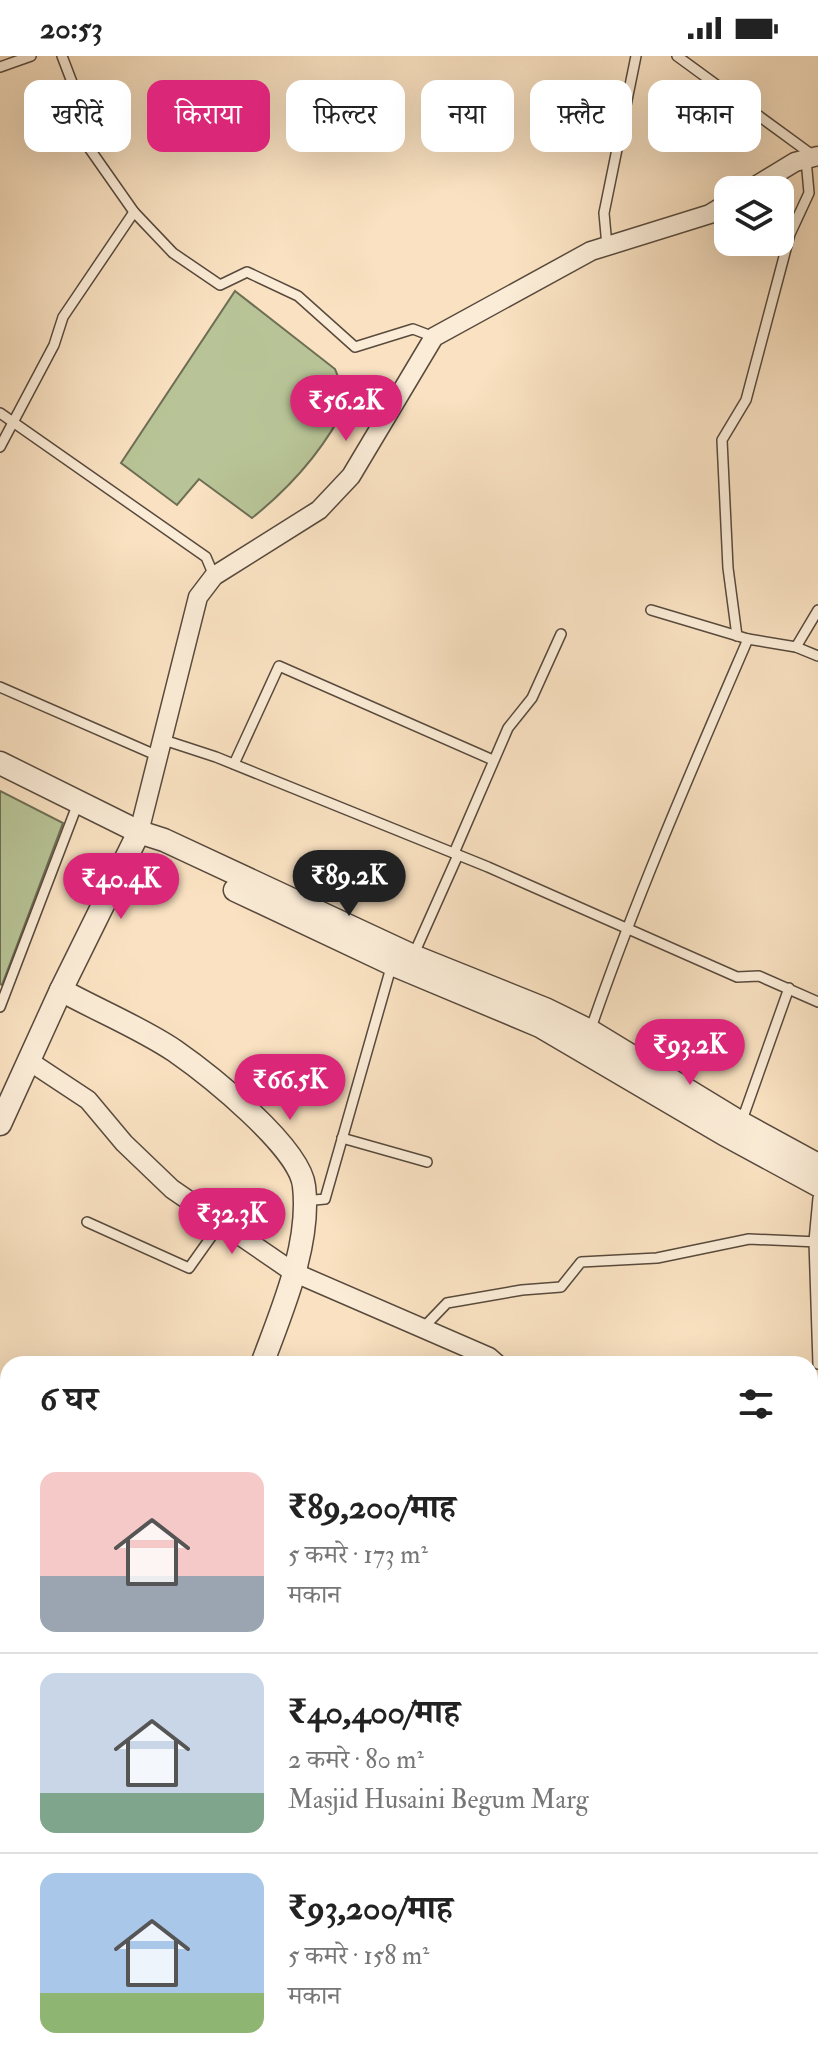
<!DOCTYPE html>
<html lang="hi">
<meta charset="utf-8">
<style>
body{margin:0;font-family:"IM FELL Double Pica","Noto Serif Devanagari",serif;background:#f2f2f2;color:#222;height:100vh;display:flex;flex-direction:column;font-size:30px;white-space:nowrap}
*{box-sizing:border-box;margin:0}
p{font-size:26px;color:#767676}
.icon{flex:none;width:44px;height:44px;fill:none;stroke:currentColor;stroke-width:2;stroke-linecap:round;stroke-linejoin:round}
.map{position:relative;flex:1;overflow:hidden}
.side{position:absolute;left:0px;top:1300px;width:818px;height:712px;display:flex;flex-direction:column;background:#fff;border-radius:24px 24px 0 0;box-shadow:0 8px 32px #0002}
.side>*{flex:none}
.guide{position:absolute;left:24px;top:24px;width:770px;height:72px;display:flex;gap:16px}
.buttons{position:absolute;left:714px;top:120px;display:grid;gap:16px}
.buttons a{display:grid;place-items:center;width:80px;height:80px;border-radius:16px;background:#fff;box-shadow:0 8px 32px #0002;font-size:40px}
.price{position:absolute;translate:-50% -68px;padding:0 18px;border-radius:28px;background:#db2777;color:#fff;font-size:26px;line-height:52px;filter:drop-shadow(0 2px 4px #0008)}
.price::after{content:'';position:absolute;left:50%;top:48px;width:24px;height:18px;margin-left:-12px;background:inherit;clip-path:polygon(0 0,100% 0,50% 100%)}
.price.selected{background:#222;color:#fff}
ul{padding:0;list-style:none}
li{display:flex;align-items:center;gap:24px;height:200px;padding:0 40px}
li+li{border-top:2px solid #e0e0e0}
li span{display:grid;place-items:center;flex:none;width:224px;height:160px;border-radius:16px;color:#555}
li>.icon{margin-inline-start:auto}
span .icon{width:96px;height:96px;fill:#fffc;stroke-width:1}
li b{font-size:34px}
h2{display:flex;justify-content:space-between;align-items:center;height:96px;padding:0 40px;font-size:34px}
.tag{padding:0 28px;border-radius:16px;background:#fff;box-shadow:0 8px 32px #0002;font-size:28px;line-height:72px}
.tag.selected{background:#db2777;color:#fff}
.status{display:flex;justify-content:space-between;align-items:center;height:56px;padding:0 40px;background:#fff;direction:ltr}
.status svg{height:22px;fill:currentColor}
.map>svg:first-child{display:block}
.green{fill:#b8c497;stroke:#6d6e54;stroke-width:2}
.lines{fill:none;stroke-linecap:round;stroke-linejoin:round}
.service-casing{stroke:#584a3d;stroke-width:12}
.minor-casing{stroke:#584a3d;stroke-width:21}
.tertiary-casing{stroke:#584a3d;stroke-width:25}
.service{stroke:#fbecd7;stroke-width:9}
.minor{stroke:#fbecd7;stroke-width:18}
.tertiary{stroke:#fbecd7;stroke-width:22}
</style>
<div class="status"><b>20:53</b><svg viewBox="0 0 49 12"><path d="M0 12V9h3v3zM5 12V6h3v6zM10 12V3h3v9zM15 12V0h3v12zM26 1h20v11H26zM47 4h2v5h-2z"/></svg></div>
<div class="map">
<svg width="818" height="2012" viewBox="0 0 818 2012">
<rect width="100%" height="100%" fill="#f9e1c1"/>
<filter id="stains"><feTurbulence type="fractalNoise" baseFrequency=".0025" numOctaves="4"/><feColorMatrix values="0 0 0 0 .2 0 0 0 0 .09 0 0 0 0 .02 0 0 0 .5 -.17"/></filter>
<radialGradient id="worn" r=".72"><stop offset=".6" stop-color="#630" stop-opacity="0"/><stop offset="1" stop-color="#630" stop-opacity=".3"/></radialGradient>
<g class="green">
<path d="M 235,235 L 335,313 L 348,345 C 326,391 292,430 252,462 L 199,423 L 177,449 L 121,407 Z"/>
<path d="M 0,735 L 63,767 L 2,929 L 0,928 Z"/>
</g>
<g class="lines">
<g class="service-casing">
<g id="service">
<path d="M 62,0 L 83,55 L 87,89 L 134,156 L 173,197 L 220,229 L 247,216 L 298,240 L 355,291 L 413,273 L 434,281"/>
<path d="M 677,0 L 815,101"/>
<path d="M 0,11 L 31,0"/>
<path d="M 607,190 L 604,157 L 636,0"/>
<path d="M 0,357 L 206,501 L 214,520"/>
<path d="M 0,391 L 54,289 L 63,261 L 134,156"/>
<path d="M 651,554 L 748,583 L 796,591 L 818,600"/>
<path d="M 737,580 L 728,512 L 722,384 L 746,344 L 790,178 L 809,137 L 806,103"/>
<path d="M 796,591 L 818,554"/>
<path d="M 0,631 L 158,700"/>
<path d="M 164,684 L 216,701 L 488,811 L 737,921 L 759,920 L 818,946"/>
<path d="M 234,708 L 279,610 L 493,704"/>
<path d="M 454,797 L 508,672 L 532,642 L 561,578"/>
<path d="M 413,900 L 458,799"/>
<path d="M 0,951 L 78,747"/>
<path d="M 590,975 C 636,841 692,713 748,583"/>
<path d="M 741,1067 L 789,932"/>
<path d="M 342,1082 L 427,1106"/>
<path d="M 818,1142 L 814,1185 L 818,1308"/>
<path d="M 304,1145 L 325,1143 L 392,908"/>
<path d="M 87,1166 L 189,1212 L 221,1167"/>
<path d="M 423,1272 L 447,1247 L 522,1234 L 561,1231 L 581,1206 L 657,1202 L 749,1183 L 818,1186"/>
</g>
</g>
<g class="minor-casing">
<g id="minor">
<path d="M 749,134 L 795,106 L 818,100"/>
<path d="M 139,776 L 198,541 L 214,520 L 319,454 L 351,420 L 434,281 L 591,195 L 710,158 L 728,147"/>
<path d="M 29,1005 L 88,1044 L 124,1087 L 172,1133 L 293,1216 L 489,1301 L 497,1308"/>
<path d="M 810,1407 L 818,1409"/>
<path d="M 810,1555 L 818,1559"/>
<path d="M 0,1748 L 8,1751"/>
<path d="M 810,1777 L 818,1757"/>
<path d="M 810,1924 L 818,1904"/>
<path d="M 463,2012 L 465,2004"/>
<path d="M 549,2012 L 552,2004"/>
<path d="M 682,2012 L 685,2004"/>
</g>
</g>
<g class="tertiary-casing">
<g id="tertiary">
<path d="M 0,707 L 139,776 L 164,784 L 413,900 L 545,953 L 590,975 L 741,1067 L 818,1109"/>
<path d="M 235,834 L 392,908 L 540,970 L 724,1078 L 818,1129"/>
<path d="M 61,934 C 97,954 141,972 175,995 C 208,1018 300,1091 304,1130 C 311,1188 282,1254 262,1308"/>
<path d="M 0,1068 L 61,934 L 139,776"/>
<path d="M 43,2012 L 46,2004"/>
</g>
</g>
<use href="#service" class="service"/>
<use href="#minor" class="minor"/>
<use href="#tertiary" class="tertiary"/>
</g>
<rect width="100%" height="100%" filter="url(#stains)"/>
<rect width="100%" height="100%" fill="url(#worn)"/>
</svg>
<div class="buttons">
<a><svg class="icon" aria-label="layers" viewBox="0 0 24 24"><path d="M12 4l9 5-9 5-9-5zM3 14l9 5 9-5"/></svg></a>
</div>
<b class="price" style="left:346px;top:387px">₹56.2K</b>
<b class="price selected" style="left:349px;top:862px">₹89.2K</b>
<b class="price" style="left:121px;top:865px">₹40.4K</b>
<b class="price" style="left:690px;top:1031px">₹93.2K</b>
<b class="price" style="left:290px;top:1066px">₹66.5K</b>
<b class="price" style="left:232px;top:1200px">₹32.3K</b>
<div class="guide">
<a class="tag">खरीदें</a>
<a class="tag selected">किराया</a>
<a class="tag">फ़िल्टर</a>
<a class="tag">नया</a>
<a class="tag">फ़्लैट</a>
<a class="tag">मकान</a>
</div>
<section class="side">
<h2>6 घर<svg class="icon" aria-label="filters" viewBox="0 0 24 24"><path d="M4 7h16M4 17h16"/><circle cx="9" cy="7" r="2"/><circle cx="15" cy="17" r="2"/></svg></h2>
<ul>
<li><span style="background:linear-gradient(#f6c9c9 65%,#9aa5b1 0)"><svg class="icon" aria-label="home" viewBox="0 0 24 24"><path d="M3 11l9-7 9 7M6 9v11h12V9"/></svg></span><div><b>₹89,200/माह</b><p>5 कमरे · 173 m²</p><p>मकान</p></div></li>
<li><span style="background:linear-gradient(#c9d6e8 75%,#7fa58c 0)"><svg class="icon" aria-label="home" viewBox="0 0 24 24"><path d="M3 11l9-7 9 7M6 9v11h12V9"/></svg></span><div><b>₹40,400/माह</b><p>2 कमरे · 80 m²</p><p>Masjid Husaini Begum Marg</p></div></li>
<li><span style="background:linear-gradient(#a9c7e8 75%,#8fb573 0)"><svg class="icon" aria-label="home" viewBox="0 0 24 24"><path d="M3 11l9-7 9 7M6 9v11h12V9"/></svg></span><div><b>₹93,200/माह</b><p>5 कमरे · 158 m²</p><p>मकान</p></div></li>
</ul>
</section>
</div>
